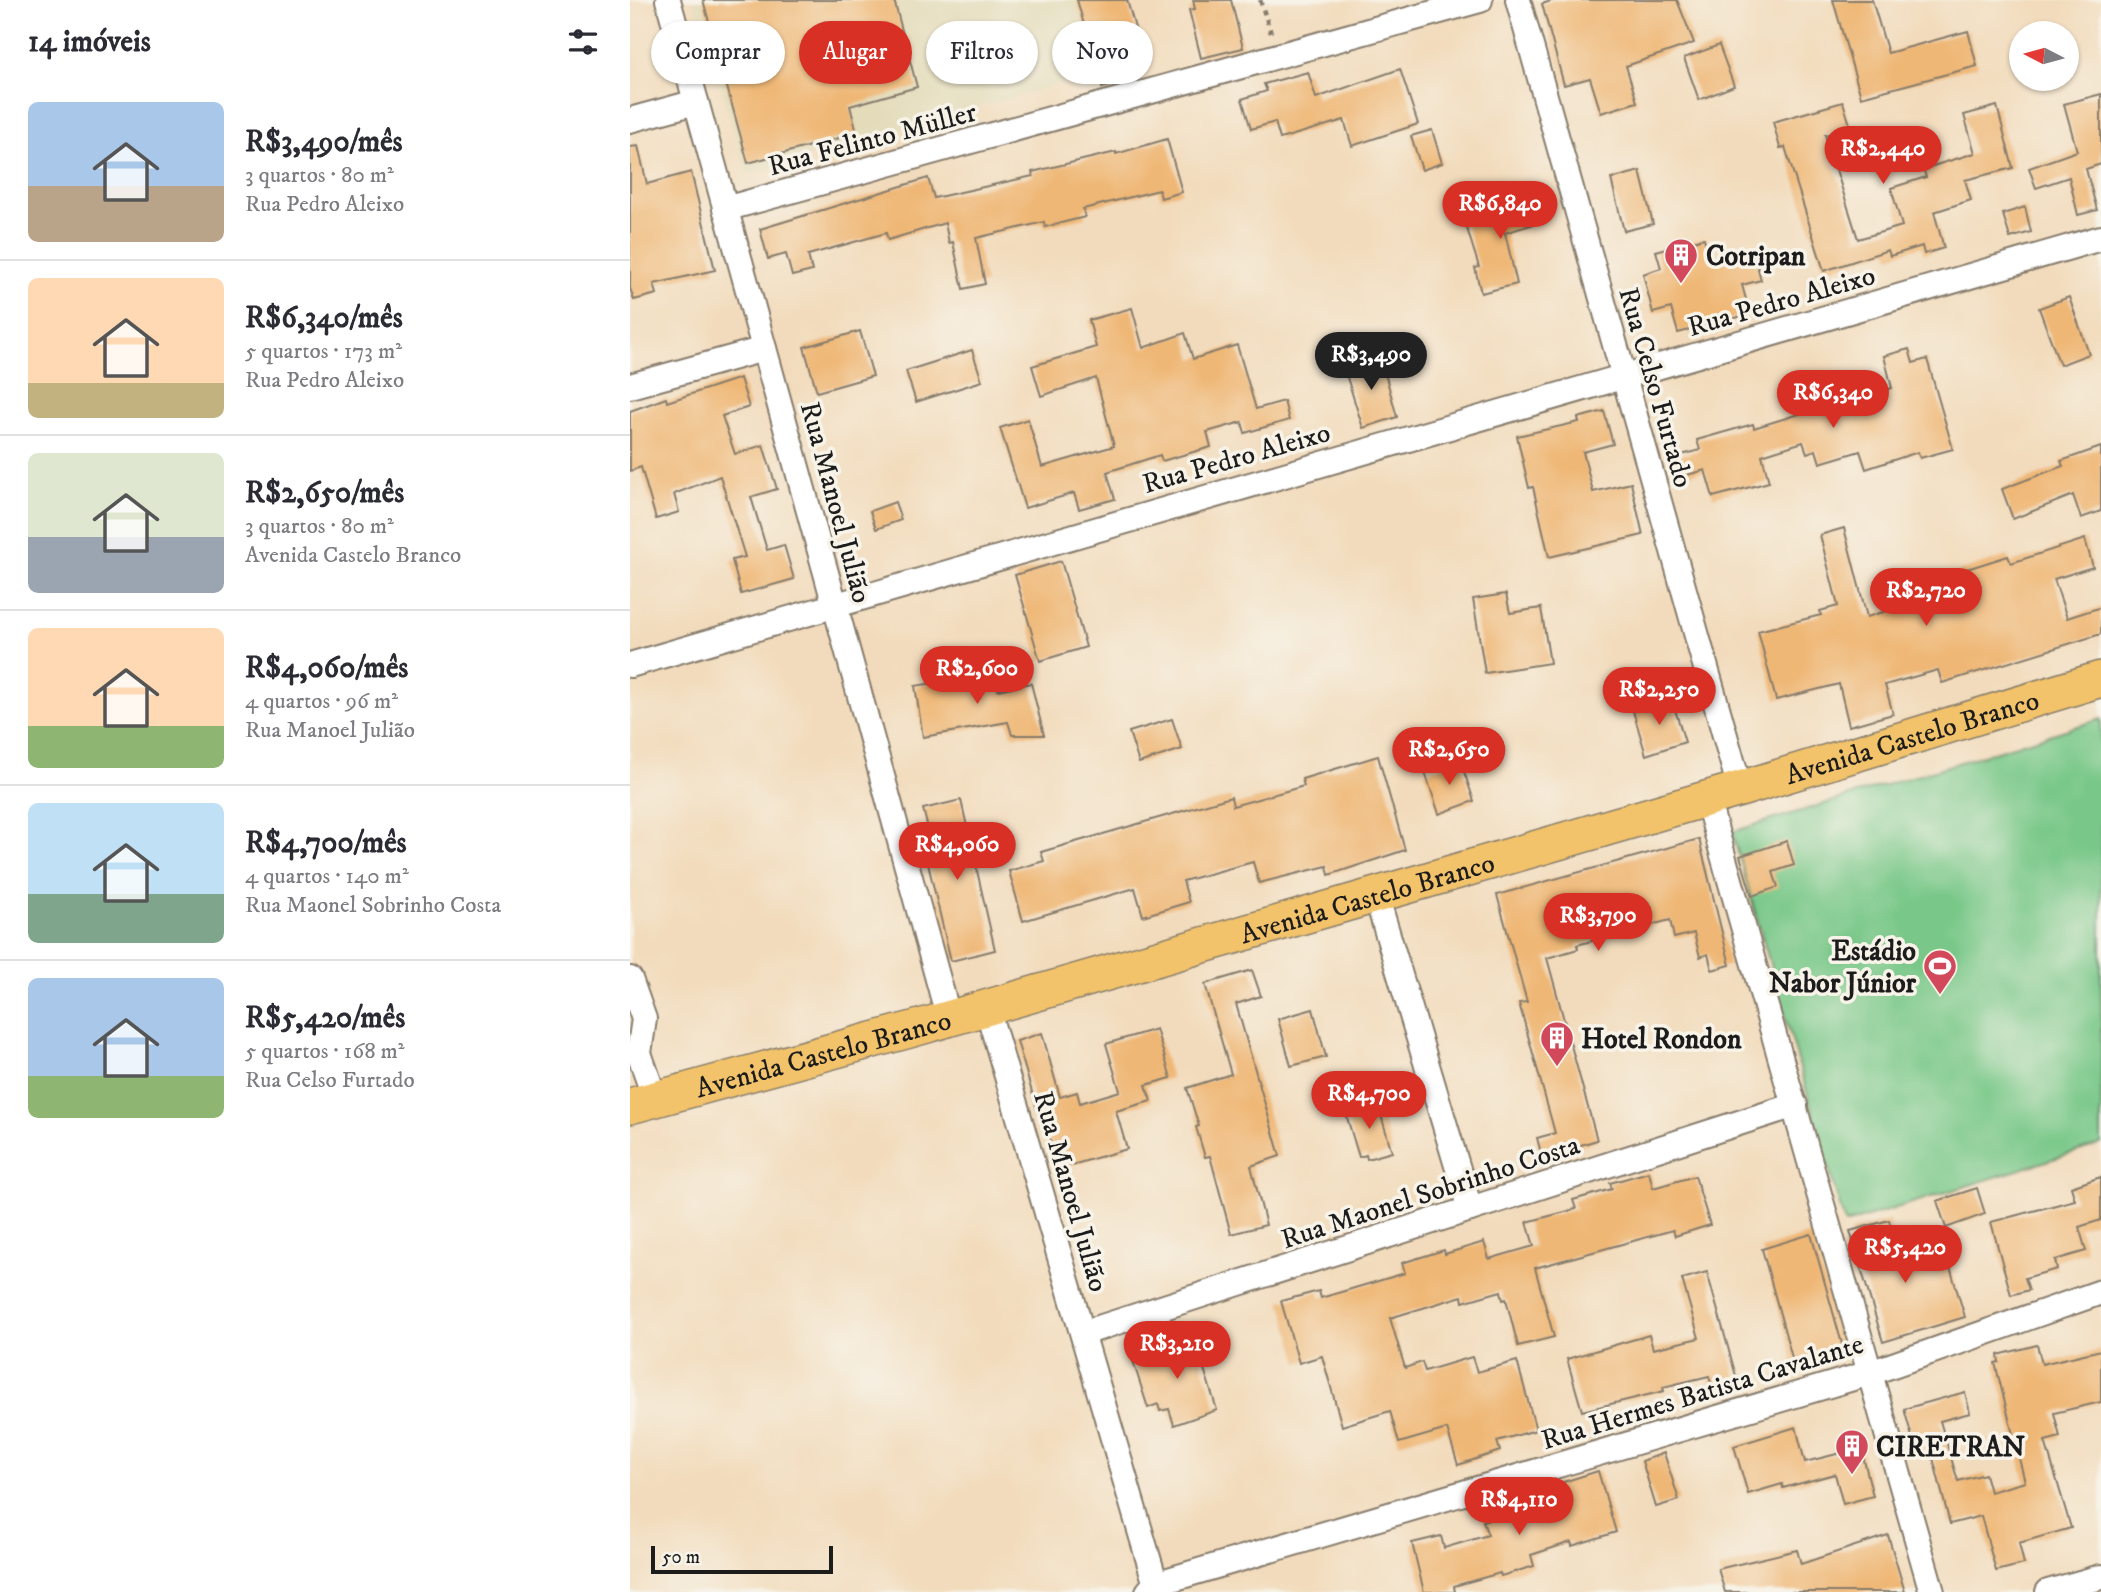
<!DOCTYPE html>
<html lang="pt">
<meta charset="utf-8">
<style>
body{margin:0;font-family:"IM FELL DW Pica",serif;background:#f7f7f7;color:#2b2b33;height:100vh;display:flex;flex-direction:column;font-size:26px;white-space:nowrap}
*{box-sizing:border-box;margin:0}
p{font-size:23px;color:#7c7c81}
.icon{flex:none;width:38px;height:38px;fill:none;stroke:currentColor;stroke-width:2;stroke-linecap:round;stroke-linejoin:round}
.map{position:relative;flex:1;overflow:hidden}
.side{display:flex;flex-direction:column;background:#fff;width:630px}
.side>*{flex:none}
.hud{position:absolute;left:21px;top:21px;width:665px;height:63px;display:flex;gap:14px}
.needle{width:46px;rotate:276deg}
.controls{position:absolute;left:1379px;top:21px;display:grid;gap:14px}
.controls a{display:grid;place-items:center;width:70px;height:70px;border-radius:50%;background:#fff;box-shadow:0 2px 5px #0004;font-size:35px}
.scale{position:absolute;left:21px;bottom:18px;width:182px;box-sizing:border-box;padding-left:7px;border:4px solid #1c1c1c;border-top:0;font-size:19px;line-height:24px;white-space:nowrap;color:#1c1c1c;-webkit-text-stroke:5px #f7f3e8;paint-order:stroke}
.price{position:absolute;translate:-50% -60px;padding:0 16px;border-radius:24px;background:#d93025;color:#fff;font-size:23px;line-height:46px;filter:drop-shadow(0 2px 4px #0008)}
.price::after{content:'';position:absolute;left:50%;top:42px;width:21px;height:16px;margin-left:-10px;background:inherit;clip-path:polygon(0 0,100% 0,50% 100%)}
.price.current{background:#222;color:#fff}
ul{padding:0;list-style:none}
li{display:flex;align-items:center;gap:21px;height:175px;padding:0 28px}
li+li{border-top:2px solid #e1e1e2}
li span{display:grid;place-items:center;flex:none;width:196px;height:140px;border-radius:10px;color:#555}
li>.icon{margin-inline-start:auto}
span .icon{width:84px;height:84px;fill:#fffc;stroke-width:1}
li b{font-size:30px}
h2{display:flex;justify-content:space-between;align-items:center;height:84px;padding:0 28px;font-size:30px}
.pill{padding:0 24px;border-radius:32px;background:#fff;box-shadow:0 2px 5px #0004;font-size:24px;line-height:63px}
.pill.current{background:#d93025;color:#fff}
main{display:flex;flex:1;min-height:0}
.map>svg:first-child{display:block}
.built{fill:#e3dbba}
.green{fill:#79c889;stroke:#4a7252;stroke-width:2}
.building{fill:#efb776}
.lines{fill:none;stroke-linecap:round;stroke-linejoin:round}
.minor-casing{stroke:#877c6c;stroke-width:28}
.highway-casing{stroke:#877c6c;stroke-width:38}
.path{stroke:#877c6c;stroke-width:4.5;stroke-dasharray:5 5;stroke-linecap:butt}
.minor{stroke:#fff;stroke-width:24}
.highway{stroke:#f2c36a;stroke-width:35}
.labels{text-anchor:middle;stroke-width:7;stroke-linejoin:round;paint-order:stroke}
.street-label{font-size:28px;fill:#1c1c1c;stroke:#f7f3e8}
.poi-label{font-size:28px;font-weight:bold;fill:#1c1c1c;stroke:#f7f3e8;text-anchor:start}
</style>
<main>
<section class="side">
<h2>14 imóveis<svg class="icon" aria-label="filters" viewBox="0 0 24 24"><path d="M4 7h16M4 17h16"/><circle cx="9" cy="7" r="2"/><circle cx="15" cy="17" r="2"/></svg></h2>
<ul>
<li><span style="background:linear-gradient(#a9c7e8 60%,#b9a48a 0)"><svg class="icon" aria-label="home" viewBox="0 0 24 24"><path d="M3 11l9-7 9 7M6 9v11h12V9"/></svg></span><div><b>R$3,490/mês</b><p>3 quartos · 80 m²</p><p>Rua Pedro Aleixo</p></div></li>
<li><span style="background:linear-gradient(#ffd9b3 75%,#c2b280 0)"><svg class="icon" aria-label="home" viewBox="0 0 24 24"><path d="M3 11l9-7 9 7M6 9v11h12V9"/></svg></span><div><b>R$6,340/mês</b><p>5 quartos · 173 m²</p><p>Rua Pedro Aleixo</p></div></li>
<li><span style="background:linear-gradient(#dfe7d0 60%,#9aa5b1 0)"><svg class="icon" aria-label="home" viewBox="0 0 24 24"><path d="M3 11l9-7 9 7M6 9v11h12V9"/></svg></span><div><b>R$2,650/mês</b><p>3 quartos · 80 m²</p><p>Avenida Castelo Branco</p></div></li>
<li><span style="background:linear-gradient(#ffd9b3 70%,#8fb573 0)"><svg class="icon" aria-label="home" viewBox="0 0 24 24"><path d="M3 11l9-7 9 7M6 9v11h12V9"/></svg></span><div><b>R$4,060/mês</b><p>4 quartos · 96 m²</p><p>Rua Manoel Julião</p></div></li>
<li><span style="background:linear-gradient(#bfe0f5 65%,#7fa58c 0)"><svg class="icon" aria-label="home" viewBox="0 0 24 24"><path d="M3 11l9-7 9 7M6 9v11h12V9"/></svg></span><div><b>R$4,700/mês</b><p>4 quartos · 140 m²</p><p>Rua Maonel Sobrinho Costa</p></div></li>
<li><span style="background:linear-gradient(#a9c7e8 70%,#8fb573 0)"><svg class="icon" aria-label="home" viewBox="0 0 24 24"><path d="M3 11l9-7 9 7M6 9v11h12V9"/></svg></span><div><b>R$5,420/mês</b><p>5 quartos · 168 m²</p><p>Rua Celso Furtado</p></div></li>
</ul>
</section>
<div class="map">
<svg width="1471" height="1592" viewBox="0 0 1471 1592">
<rect width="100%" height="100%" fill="#f7f3e8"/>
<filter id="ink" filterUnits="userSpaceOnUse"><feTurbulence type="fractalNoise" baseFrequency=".0143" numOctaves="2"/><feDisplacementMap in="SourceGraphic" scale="14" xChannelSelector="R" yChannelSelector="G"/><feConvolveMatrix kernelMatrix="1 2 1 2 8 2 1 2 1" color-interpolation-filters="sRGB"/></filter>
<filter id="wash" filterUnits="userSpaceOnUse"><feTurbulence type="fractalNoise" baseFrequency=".00686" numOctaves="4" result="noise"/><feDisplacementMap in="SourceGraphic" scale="28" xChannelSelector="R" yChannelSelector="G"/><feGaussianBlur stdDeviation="1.57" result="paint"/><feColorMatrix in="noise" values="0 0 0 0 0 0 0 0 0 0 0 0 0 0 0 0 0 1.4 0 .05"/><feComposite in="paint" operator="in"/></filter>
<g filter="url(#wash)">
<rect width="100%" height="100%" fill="#f2dbbc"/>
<path class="built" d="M 64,0 L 447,0 L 468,73 L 117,174 Z"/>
<path class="green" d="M 1471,719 L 1471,1144 L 1215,1224 L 1102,832 Z"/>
<g id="blocks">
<g class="building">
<path d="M 73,0 L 264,0 L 287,87 L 220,106 L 227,133 L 118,163 Z"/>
<path d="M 447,0 L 497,0 L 507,35 L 485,41 L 496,81 L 472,88 Z"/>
<path d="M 563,0 L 601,0 L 613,48 L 571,58 L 559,10 L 565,9 Z"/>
<path d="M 924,0 L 1047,0 L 1064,43 L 996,66 L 1007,102 L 971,113 L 960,78 L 934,85 L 912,4 Z"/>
<path d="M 1203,0 L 1242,0 L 1258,53 L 1338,31 L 1347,66 L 1231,97 Z"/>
<path d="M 1089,45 L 1104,86 L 1069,100 L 1054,58 Z"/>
<path d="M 770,69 L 788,124 L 722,146 L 714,120 L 650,139 L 645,122 L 621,129 L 612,99 L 637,91 L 634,84 L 678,72 L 686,98 Z"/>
<path d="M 1471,94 L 1471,164 L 1456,169 L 1467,210 L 1448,215 L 1439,177 L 1406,188 L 1399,168 L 1447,151 L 1434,104 Z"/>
<path d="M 1213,102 L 1221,128 L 1195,135 L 1228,239 L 1272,226 L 1261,188 L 1296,177 L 1293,169 L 1345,153 L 1334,115 L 1367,106 L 1383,168 L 1335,180 L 1341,200 L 1304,212 L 1314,248 L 1294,254 L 1292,246 L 1260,256 L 1258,250 L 1194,271 L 1155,147 L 1150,148 L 1143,122 Z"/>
<path d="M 802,130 L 812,163 L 792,170 L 781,136 Z"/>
<path d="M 537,139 L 552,192 L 531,198 L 529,190 L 453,209 L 455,217 L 415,227 L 414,222 L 346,238 L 355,284 L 333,289 L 323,242 L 319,243 L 315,223 L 258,240 L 256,233 L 178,255 L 182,271 L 162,276 L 156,254 L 138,259 L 130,229 L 298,178 L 304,198 L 403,176 L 402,172 L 486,152 L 486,154 Z"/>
<path d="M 8,146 L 17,184 L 61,172 L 85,270 L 24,284 L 27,294 L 4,300 L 0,288 L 0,147 Z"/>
<path d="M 1010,171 L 1023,224 L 994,231 L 981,179 Z"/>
<path d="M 910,196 L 917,220 L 875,233 L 887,284 L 851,293 L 845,268 L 849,267 L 834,219 Z"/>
<path d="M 1395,207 L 1401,232 L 1380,238 L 1373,214 Z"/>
<path d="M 1074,238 L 1080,262 L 1123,250 L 1131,280 L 1112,285 L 1120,314 L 1048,333 L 1041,308 L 1023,313 L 1013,274 L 1031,268 L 1026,251 Z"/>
<path d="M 1439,297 L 1459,354 L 1430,365 L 1409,308 Z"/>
<path d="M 502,308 L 513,348 L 555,333 L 563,359 L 607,345 L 626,409 L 654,401 L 659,420 L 615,433 L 612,422 L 577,432 L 581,447 L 532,461 L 530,455 L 477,472 L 485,499 L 449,509 L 444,493 L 395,508 L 370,428 L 398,419 L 412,467 L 484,446 L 466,378 L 411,396 L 402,366 L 466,347 L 459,320 Z"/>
<path d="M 230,331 L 243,376 L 187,392 L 174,347 Z"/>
<path d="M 1279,349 L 1283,363 L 1297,359 L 1323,449 L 1290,458 L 1288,452 L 1236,469 L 1230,451 L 1190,463 L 1186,450 L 1177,453 L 1173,442 L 1132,455 L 1139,482 L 1083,497 L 1075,470 L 1054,476 L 1048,456 L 1070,450 L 1067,440 L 1123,424 L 1124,428 L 1169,414 L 1164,396 L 1197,386 L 1203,407 L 1262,388 L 1254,356 Z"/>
<path d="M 342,350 L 352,381 L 286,402 L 276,371 Z"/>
<path d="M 750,355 L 767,417 L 733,428 L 715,371 L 730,367 L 729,362 Z"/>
<path d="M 110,378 L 119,407 L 92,416 L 105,454 L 133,445 L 147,489 L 121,497 L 137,550 L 154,545 L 164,579 L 111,594 L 102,560 L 115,557 L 90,476 L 44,494 L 49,512 L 26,519 L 11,467 L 0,471 L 0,411 L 36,398 L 37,402 Z"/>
<path d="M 974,411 L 983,444 L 953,452 L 963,492 L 1001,483 L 1013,535 L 919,557 L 903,487 L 899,488 L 887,436 L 949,422 L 948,418 Z"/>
<path d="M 1471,447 L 1471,511 L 1451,518 L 1443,495 L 1383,519 L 1372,489 L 1433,466 L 1431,461 Z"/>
<path d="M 265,502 L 271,520 L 246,529 L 240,511 Z"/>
<path d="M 1214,528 L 1237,617 L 1290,601 L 1286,585 L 1378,556 L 1381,563 L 1455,539 L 1463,567 L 1424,579 L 1437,618 L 1471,607 L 1471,634 L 1312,683 L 1308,670 L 1255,685 L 1263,714 L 1219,726 L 1209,684 L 1146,700 L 1128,631 L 1191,615 L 1190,611 L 1208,606 L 1190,535 Z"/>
<path d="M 431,561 L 456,647 L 410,661 L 385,575 Z"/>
<path d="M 876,594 L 880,613 L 911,608 L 920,663 L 855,673 L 843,599 Z"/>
<path d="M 365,673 L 368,690 L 401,683 L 414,735 L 382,735 L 378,722 L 293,737 L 285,686 Z"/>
<path d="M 1042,700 L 1055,742 L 1016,755 L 1003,711 Z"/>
<path d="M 542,719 L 552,749 L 509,763 L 499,732 Z"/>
<path d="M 748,756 L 775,850 L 699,875 L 697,866 L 629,883 L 623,862 L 553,881 L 559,902 L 513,916 L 505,888 L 393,921 L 379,871 L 414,861 L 411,852 L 601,797 L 603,806 L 674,786 L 672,779 Z"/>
<path d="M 830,760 L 844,801 L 809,814 L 795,772 Z"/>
<path d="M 331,800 L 365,950 L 321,961 L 292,838 L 300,836 L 293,809 Z"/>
<path d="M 1069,839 L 1100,965 L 1082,970 L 1078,954 L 1070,957 L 1064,933 L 1044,938 L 1040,920 L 947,945 L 948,949 L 917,958 L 967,1140 L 912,1157 L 907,1138 L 925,1133 L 889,1003 L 897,1002 L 867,895 Z"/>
<path d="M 1157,841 L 1164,865 L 1143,872 L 1148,887 L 1122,896 L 1110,856 Z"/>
<path d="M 622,970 L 631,996 L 606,1004 L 650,1156 L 621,1166 L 636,1225 L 601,1234 L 580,1156 L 575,1157 L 566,1127 L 569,1126 L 557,1088 L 601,1074 L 575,984 Z"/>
<path d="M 683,1009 L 696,1057 L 661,1066 L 648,1019 Z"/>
<path d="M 526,1029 L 541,1078 L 516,1085 L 521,1101 L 486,1111 L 497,1149 L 428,1169 L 413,1115 L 409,1116 L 387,1041 L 412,1033 L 430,1097 L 447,1092 L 450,1103 L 490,1091 L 476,1044 Z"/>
<path d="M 747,1102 L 762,1152 L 737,1159 L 736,1155 L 729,1157 L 715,1111 Z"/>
<path d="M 1019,1172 L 1023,1188 L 1065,1176 L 1080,1225 L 1045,1236 L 1043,1230 L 905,1268 L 924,1337 L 888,1346 L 876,1299 L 873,1300 L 871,1291 L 833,1302 L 832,1296 L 760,1318 L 775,1368 L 792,1362 L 795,1371 L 842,1357 L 847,1372 L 887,1361 L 906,1430 L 867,1441 L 870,1451 L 828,1465 L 817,1429 L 769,1443 L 760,1411 L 712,1426 L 692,1356 L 669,1363 L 651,1301 L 689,1291 L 691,1298 L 775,1273 L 772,1263 L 814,1250 L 815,1254 L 854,1242 L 859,1259 L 904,1246 L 897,1222 L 946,1209 L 943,1200 L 982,1189 L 980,1183 Z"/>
<path d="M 1471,1177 L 1471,1220 L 1449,1227 L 1456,1251 L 1425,1260 L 1427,1269 L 1395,1278 L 1399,1290 L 1381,1295 L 1361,1222 L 1445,1200 L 1441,1187 Z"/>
<path d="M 1347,1188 L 1355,1214 L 1316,1228 L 1307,1201 Z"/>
<path d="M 1259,1220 L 1272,1267 L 1316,1254 L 1335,1317 L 1253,1342 L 1220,1231 Z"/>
<path d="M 1181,1234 L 1214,1351 L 1164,1365 L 1132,1249 Z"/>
<path d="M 1077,1272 L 1108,1383 L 1083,1390 L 1079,1376 L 1033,1387 L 1034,1391 L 952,1411 L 937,1359 L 1019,1335 L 1023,1349 L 1069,1338 L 1052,1279 Z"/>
<path d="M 563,1334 L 587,1410 L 544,1425 L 539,1409 L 530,1411 L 528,1404 L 518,1408 L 503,1361 L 545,1347 L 543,1340 Z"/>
<path d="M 1407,1345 L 1412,1364 L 1471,1350 L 1471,1402 L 1424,1413 L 1430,1437 L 1415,1441 L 1441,1528 L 1389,1543 L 1394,1564 L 1366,1571 L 1351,1516 L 1320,1524 L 1302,1454 L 1288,1458 L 1274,1409 L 1335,1392 L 1340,1413 L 1310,1421 L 1328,1481 L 1355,1474 L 1360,1492 L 1395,1482 L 1365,1363 L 1369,1362 L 1368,1355 Z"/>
<path d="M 1166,1427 L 1175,1462 L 1231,1448 L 1243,1496 L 1213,1504 L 1205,1474 L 1153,1488 L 1152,1484 L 1118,1494 L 1104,1446 Z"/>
<path d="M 1034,1453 L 1049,1500 L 1026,1507 L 1012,1461 Z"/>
<path d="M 968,1471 L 986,1532 L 942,1546 L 941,1542 L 901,1555 L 904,1566 L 871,1576 L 870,1573 L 824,1586 L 825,1592 L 794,1592 L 782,1543 L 811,1536 L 814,1548 L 858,1535 L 853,1521 L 927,1495 L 924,1485 Z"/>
<path d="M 1258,1535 L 1275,1592 L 1095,1592 L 1088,1569 L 1167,1550 L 1171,1564 Z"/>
</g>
</g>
</g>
<g filter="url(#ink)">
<use href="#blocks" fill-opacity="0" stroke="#877c6c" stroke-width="2"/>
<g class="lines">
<g class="minor-casing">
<g id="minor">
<path d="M 38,0 L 319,1019"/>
<path d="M 888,0 L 1110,789"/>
<path d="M 0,120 L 66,102"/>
<path d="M 95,209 L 850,0"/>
<path d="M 0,386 L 134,349"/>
<path d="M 0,665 L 1471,238"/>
<path d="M 1077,799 L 1302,1592"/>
<path d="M 746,895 L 840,1209"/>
<path d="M 0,979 L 14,1019 L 9,1053 L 25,1099"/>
<path d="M 357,1008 L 528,1592"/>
<path d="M 453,1333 L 1165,1105"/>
<path d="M 518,1592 L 525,1584 L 1240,1373 L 1471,1292"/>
<path d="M 1418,1592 L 1471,1577"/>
</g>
</g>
<g class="highway-casing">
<g id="highway">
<path id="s1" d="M 0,1106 L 283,1029 L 746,895 L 1110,789 L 1471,679"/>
</g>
</g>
<path class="path" d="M 630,0 L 641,33"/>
<use href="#minor" class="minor"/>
<use href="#highway" class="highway"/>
</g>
</g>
<defs>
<g id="building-pin" transform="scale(1.75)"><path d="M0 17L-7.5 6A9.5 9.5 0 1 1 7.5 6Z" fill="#d1495b" stroke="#f7f3e8"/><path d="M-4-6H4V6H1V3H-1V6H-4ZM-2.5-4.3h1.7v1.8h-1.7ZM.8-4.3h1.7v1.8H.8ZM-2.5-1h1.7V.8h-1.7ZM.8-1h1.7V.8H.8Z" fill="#fff"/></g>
<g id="stadium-pin" transform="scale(1.75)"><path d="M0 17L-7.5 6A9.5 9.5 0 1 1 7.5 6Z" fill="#d1495b" stroke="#f7f3e8"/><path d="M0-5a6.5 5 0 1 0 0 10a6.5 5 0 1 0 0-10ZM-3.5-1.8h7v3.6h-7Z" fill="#fff"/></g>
</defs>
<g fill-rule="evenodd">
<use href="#building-pin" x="1051" y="255"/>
<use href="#stadium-pin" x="1310" y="966"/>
<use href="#building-pin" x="927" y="1038"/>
<use href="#building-pin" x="1222" y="1446"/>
</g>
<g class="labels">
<g class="street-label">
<text transform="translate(242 138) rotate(-15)" y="10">Rua Felinto Müller</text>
<text transform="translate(1151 300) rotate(-16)" y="10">Rua Pedro Aleixo</text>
<text transform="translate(1027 387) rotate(74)" y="10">Rua Celso Furtado</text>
<text transform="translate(606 457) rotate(-16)" y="10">Rua Pedro Aleixo</text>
<text transform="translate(207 502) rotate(75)" y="10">Rua Manoel Julião</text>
<text dy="10" stroke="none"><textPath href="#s1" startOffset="1334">Avenida Castelo Branco</textPath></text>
<text dy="10" stroke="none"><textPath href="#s1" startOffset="766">Avenida Castelo Branco</textPath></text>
<text dy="10" stroke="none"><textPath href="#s1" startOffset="200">Avenida Castelo Branco</textPath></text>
<text transform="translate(442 1191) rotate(74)" y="10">Rua Manoel Julião</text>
<text transform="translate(800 1191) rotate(-18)" y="10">Rua Maonel Sobrinho Costa</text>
<text transform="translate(1072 1391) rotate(-17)" y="10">Rua Hermes Batista Cavalante</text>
</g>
<g class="poi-label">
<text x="1076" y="265">Cotripan</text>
<text x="1286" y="960" text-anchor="end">Estádio<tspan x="1286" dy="32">Nabor Júnior</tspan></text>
<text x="951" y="1048">Hotel Rondon</text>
<text x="1246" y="1456">CIRETRAN</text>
</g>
</g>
</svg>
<div class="controls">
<a><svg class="needle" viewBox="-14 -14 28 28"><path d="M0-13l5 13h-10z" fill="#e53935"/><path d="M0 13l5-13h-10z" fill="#7c7c81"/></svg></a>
</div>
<div class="scale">50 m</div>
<b class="price" style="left:1253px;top:186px">R$2,440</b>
<b class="price" style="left:870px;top:241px">R$6,840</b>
<b class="price current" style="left:741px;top:392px">R$3,490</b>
<b class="price" style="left:1203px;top:430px">R$6,340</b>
<b class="price" style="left:1296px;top:628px">R$2,720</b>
<b class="price" style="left:347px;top:706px">R$2,600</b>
<b class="price" style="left:1029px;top:727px">R$2,250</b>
<b class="price" style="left:819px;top:787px">R$2,650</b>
<b class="price" style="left:327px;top:882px">R$4,060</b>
<b class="price" style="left:968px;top:953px">R$3,790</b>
<b class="price" style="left:739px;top:1131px">R$4,700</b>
<b class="price" style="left:1275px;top:1285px">R$5,420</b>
<b class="price" style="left:547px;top:1381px">R$3,210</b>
<b class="price" style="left:889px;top:1537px">R$4,110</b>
<div class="hud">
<a class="pill">Comprar</a>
<a class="pill current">Alugar</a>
<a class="pill">Filtros</a>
<a class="pill">Novo</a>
</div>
</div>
</main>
